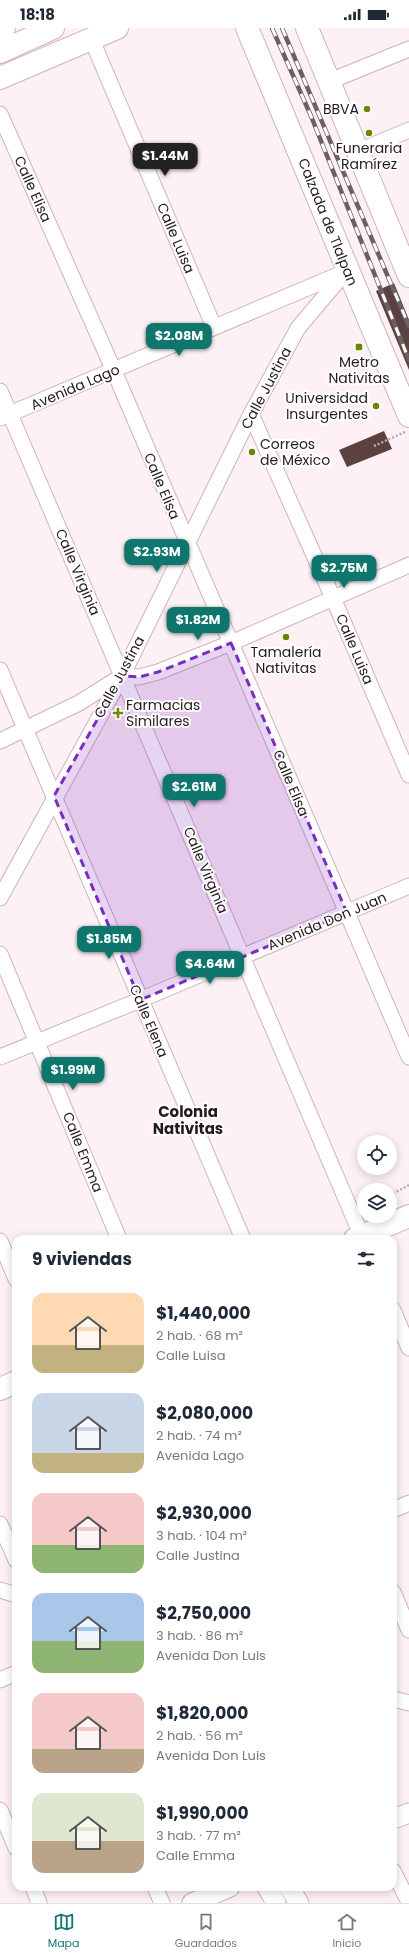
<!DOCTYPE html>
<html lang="es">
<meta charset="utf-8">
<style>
body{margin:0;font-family:Poppins,sans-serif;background:#f6f6f7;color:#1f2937;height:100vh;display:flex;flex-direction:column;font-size:15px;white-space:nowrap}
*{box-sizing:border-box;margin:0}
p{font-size:13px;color:#747a83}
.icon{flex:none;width:22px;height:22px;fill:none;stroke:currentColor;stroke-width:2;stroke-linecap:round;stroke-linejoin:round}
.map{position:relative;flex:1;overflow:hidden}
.details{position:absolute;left:12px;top:1207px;width:385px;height:656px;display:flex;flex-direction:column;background:#fff;border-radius:12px;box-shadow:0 2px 10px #0003}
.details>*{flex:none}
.buttons{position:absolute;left:357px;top:1107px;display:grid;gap:8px}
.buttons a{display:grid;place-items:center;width:40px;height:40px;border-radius:50%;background:#fff;box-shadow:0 2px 10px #0003;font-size:20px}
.price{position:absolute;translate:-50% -34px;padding:0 9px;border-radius:8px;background:#0f766e;color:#fff;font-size:13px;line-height:26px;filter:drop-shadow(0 1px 2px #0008)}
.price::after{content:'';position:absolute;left:50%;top:24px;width:12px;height:9px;margin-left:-6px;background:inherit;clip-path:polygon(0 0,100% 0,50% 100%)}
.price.current{background:#222;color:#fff}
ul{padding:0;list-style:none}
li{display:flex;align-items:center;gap:12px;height:100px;padding:0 20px}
li span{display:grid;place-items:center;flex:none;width:112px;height:80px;border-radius:12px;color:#555}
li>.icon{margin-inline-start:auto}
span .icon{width:48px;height:48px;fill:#fffc;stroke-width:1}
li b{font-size:17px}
h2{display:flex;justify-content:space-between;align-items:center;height:48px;padding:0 20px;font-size:17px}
.status{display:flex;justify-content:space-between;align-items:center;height:28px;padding:0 20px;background:#fff;direction:ltr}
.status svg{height:11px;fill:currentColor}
.tabs{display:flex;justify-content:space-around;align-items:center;height:56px;border-top:1px solid #e0e1e3;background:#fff;font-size:11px;color:#747a83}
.tabs a{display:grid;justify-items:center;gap:2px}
.tabs .current{color:#0f766e}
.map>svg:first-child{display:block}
.building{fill:#5b413f}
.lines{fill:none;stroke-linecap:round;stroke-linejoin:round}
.minor-casing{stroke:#d0b2bb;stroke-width:17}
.tertiary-casing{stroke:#d0b2bb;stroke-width:21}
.primary-casing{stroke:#d0b2bb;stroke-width:24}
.trunk-casing{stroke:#d0b2bb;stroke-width:24}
.path{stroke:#baadb1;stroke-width:2.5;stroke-dasharray:2 2;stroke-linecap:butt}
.minor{stroke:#fff;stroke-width:15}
.tertiary{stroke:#fff;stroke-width:19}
.primary{stroke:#fff;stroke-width:22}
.trunk{stroke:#fff;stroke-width:22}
.rail-casing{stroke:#6c6064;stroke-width:4.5}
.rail{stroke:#fff;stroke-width:3;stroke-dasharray:9;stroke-linecap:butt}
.marked{fill:#7b2cbf;fill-opacity:0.2;stroke:#7b2cbf;stroke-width:3;stroke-dasharray:8 5;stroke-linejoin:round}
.poi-dot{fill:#698700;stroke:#fff;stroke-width:1.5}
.labels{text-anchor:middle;stroke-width:4;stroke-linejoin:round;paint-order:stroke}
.poi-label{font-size:14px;fill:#251a1e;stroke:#fff}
.street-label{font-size:14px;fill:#251a1e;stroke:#fff}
.neighbourhood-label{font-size:15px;font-weight:bold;fill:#251a1e;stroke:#fff}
</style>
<div class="status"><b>18:18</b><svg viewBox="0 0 49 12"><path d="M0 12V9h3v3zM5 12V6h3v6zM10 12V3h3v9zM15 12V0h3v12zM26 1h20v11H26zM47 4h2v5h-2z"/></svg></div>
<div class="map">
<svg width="409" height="1875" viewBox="0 0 409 1875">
<rect width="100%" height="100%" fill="#fef1f5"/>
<g class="building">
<path d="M 394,255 L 409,292 L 409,342 L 376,263 Z"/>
<path d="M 384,403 L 392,421 L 347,439 L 339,422 Z"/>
</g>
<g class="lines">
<g class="minor-casing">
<g id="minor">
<path d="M 91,10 L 214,299"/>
<path d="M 330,53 L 409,21"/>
<path d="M 0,86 L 114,343 L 409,1029"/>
<path d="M 359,123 L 409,102"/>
<path d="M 0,363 L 363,1211"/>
<path d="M 251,386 L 333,570 L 409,747"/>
<path d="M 0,390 L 345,244"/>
<path d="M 0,642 L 243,1211"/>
<path d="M 0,713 L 79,675 L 122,648 L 139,649 L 158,644 L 231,615 L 409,537"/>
<path d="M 0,870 L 122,648 L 251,386 L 298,300 L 347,242"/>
<path d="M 0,926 L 119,1211"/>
<path d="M 0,1029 L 140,972 L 409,858"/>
<path d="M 0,1213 L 16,1251"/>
<path d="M 393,1282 L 409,1320"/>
<path d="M 393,1482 L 409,1475"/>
<path d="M 0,1496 L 16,1532"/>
<path d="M 0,1562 L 16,1567"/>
<path d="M 393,1564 L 409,1602"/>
<path d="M 0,1652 L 16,1645"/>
<path d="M 393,1671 L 409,1675"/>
<path d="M 0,1782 L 16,1820"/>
<path d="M 393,1843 L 409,1874"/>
<path d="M 33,1859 L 39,1875"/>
<path d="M 155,1859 L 162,1875"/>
</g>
</g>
<g class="tertiary-casing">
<g id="tertiary">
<path d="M 393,1791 L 409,1785"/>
<path d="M 267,1859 L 276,1875"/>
<path d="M 289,1859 L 299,1875"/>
<path d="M 192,1875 L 230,1859"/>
</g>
</g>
<g class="primary-casing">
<g id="primary">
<path d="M 0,24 L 53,0"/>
<path d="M 355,1211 L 409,1188"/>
<path d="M 0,1361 L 16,1354"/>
</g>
</g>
<g class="trunk-casing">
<g id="trunk">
<path d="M 247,0 L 409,388"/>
<path d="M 307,0 L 409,248"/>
<path d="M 0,2 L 4,0"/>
<path d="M 0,50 L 117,0"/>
</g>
</g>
<g class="path">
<path d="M 374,418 L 405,404"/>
<path d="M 396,1176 L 392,1166 L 409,1157"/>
</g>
<use href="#minor" class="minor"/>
<use href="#tertiary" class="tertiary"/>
<use href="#primary" class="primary"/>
<use href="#trunk" class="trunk"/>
<g class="rail-casing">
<g id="rail">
<path d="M 272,0 L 311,88 L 409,332"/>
<path d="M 282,0 L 409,298"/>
</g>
</g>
<use href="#rail" class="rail"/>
</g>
<path class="marked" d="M 231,615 L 347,885 L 140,972 L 54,768 L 122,648 L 139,649 L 158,644 Z"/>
<g class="poi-dot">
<circle cx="367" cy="81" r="4"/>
<circle cx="369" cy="105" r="4"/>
<rect x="355" y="315" width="8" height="8" rx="2"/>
<circle cx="376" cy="378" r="4"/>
<circle cx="252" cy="424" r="4"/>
<circle cx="286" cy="609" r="4"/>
<path d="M116 679h4v4h4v4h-4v4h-4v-4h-4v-4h4z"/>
</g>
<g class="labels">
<g class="poi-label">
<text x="359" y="86" text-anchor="end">BBVA</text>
<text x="369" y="125">Funeraria<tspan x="369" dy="16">Ramírez</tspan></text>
<text x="359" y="339">Metro<tspan x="359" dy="16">Nativitas</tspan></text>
<text x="368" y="375" text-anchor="end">Universidad<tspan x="368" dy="16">Insurgentes</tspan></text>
<text x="260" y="421" text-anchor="start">Correos<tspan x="260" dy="16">de México</tspan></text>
<text x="286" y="629">Tamalería<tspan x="286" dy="16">Nativitas</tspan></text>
<text x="126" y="682" text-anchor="start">Farmacias<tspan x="126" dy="16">Similares</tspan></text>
</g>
<g class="street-label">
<text transform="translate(33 161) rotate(66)" y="5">Calle Elisa</text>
<text transform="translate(328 194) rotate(68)" y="5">Calzada de Tlalpan</text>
<text transform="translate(176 210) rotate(67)" y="5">Calle Luisa</text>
<text transform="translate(75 359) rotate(-23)" y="5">Avenida Lago</text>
<text transform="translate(266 360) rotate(-62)" y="5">Calle Justina</text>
<text transform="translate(162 458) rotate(67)" y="5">Calle Elisa</text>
<text transform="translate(78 544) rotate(67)" y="5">Calle Virginia</text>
<text transform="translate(355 621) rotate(67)" y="5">Calle Luisa</text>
<text transform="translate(119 649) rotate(-62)" y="5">Calle Justina</text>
<text transform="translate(291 755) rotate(67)" y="5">Calle Elisa</text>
<text transform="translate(206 842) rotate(67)" y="5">Calle Virginia</text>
<text transform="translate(327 893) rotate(-23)" y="5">Avenida Don Juan</text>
<text transform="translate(149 993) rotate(67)" y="5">Calle Elena</text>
<text transform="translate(83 1124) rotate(68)" y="5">Calle Emma</text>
</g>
<g class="neighbourhood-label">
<text x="188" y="1089">Colonia<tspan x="188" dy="17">Nativitas</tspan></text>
</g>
</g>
</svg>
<div class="buttons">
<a><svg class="icon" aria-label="locate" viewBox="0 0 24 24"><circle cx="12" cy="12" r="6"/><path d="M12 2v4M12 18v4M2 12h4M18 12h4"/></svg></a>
<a><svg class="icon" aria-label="layers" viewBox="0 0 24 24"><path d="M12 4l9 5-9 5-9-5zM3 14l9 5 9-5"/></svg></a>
</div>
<b class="price current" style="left:165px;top:149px">$1.44M</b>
<b class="price" style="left:179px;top:329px">$2.08M</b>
<b class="price" style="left:157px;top:545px">$2.93M</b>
<b class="price" style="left:344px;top:561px">$2.75M</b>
<b class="price" style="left:198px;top:613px">$1.82M</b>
<b class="price" style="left:194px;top:780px">$2.61M</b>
<b class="price" style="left:109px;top:932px">$1.85M</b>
<b class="price" style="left:210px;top:957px">$4.64M</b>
<b class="price" style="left:73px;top:1063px">$1.99M</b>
<section class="details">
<h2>9 viviendas<svg class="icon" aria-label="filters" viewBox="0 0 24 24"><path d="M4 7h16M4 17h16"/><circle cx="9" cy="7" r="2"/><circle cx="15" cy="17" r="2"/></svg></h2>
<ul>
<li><span style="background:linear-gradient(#ffd9b3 65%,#c2b280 0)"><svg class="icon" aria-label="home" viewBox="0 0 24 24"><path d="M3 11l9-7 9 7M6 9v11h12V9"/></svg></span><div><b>$1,440,000</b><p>2 hab. · 68 m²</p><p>Calle Luisa</p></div></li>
<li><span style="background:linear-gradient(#c9d6e8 75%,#c2b280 0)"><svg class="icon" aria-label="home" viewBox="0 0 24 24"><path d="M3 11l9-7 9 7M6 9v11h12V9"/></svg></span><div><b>$2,080,000</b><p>2 hab. · 74 m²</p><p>Avenida Lago</p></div></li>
<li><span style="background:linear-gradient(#f6c9c9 65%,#8fb573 0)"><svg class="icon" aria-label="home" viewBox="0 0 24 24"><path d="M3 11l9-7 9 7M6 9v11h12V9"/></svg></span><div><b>$2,930,000</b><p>3 hab. · 104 m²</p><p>Calle Justina</p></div></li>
<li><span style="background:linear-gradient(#a9c7e8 60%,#8fb573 0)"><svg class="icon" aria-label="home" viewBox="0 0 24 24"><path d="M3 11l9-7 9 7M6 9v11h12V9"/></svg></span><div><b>$2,750,000</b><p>3 hab. · 86 m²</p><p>Avenida Don Luis</p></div></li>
<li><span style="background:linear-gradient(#f6c9c9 70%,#b9a48a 0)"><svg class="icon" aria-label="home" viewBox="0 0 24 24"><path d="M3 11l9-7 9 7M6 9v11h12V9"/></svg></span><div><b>$1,820,000</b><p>2 hab. · 56 m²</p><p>Avenida Don Luis</p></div></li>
<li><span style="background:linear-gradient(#dfe7d0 60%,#b9a48a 0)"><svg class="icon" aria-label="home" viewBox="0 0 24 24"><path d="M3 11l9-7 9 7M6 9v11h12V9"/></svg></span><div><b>$1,990,000</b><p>3 hab. · 77 m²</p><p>Calle Emma</p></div></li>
</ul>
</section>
</div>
<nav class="tabs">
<a class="current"><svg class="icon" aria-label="map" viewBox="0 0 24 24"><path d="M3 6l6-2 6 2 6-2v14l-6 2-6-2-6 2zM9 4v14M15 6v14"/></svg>Mapa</a>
<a><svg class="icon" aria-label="saved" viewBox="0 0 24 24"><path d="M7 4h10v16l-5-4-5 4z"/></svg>Guardados</a>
<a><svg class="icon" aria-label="home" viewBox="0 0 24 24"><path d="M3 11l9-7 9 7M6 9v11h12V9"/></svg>Inicio</a>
</nav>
